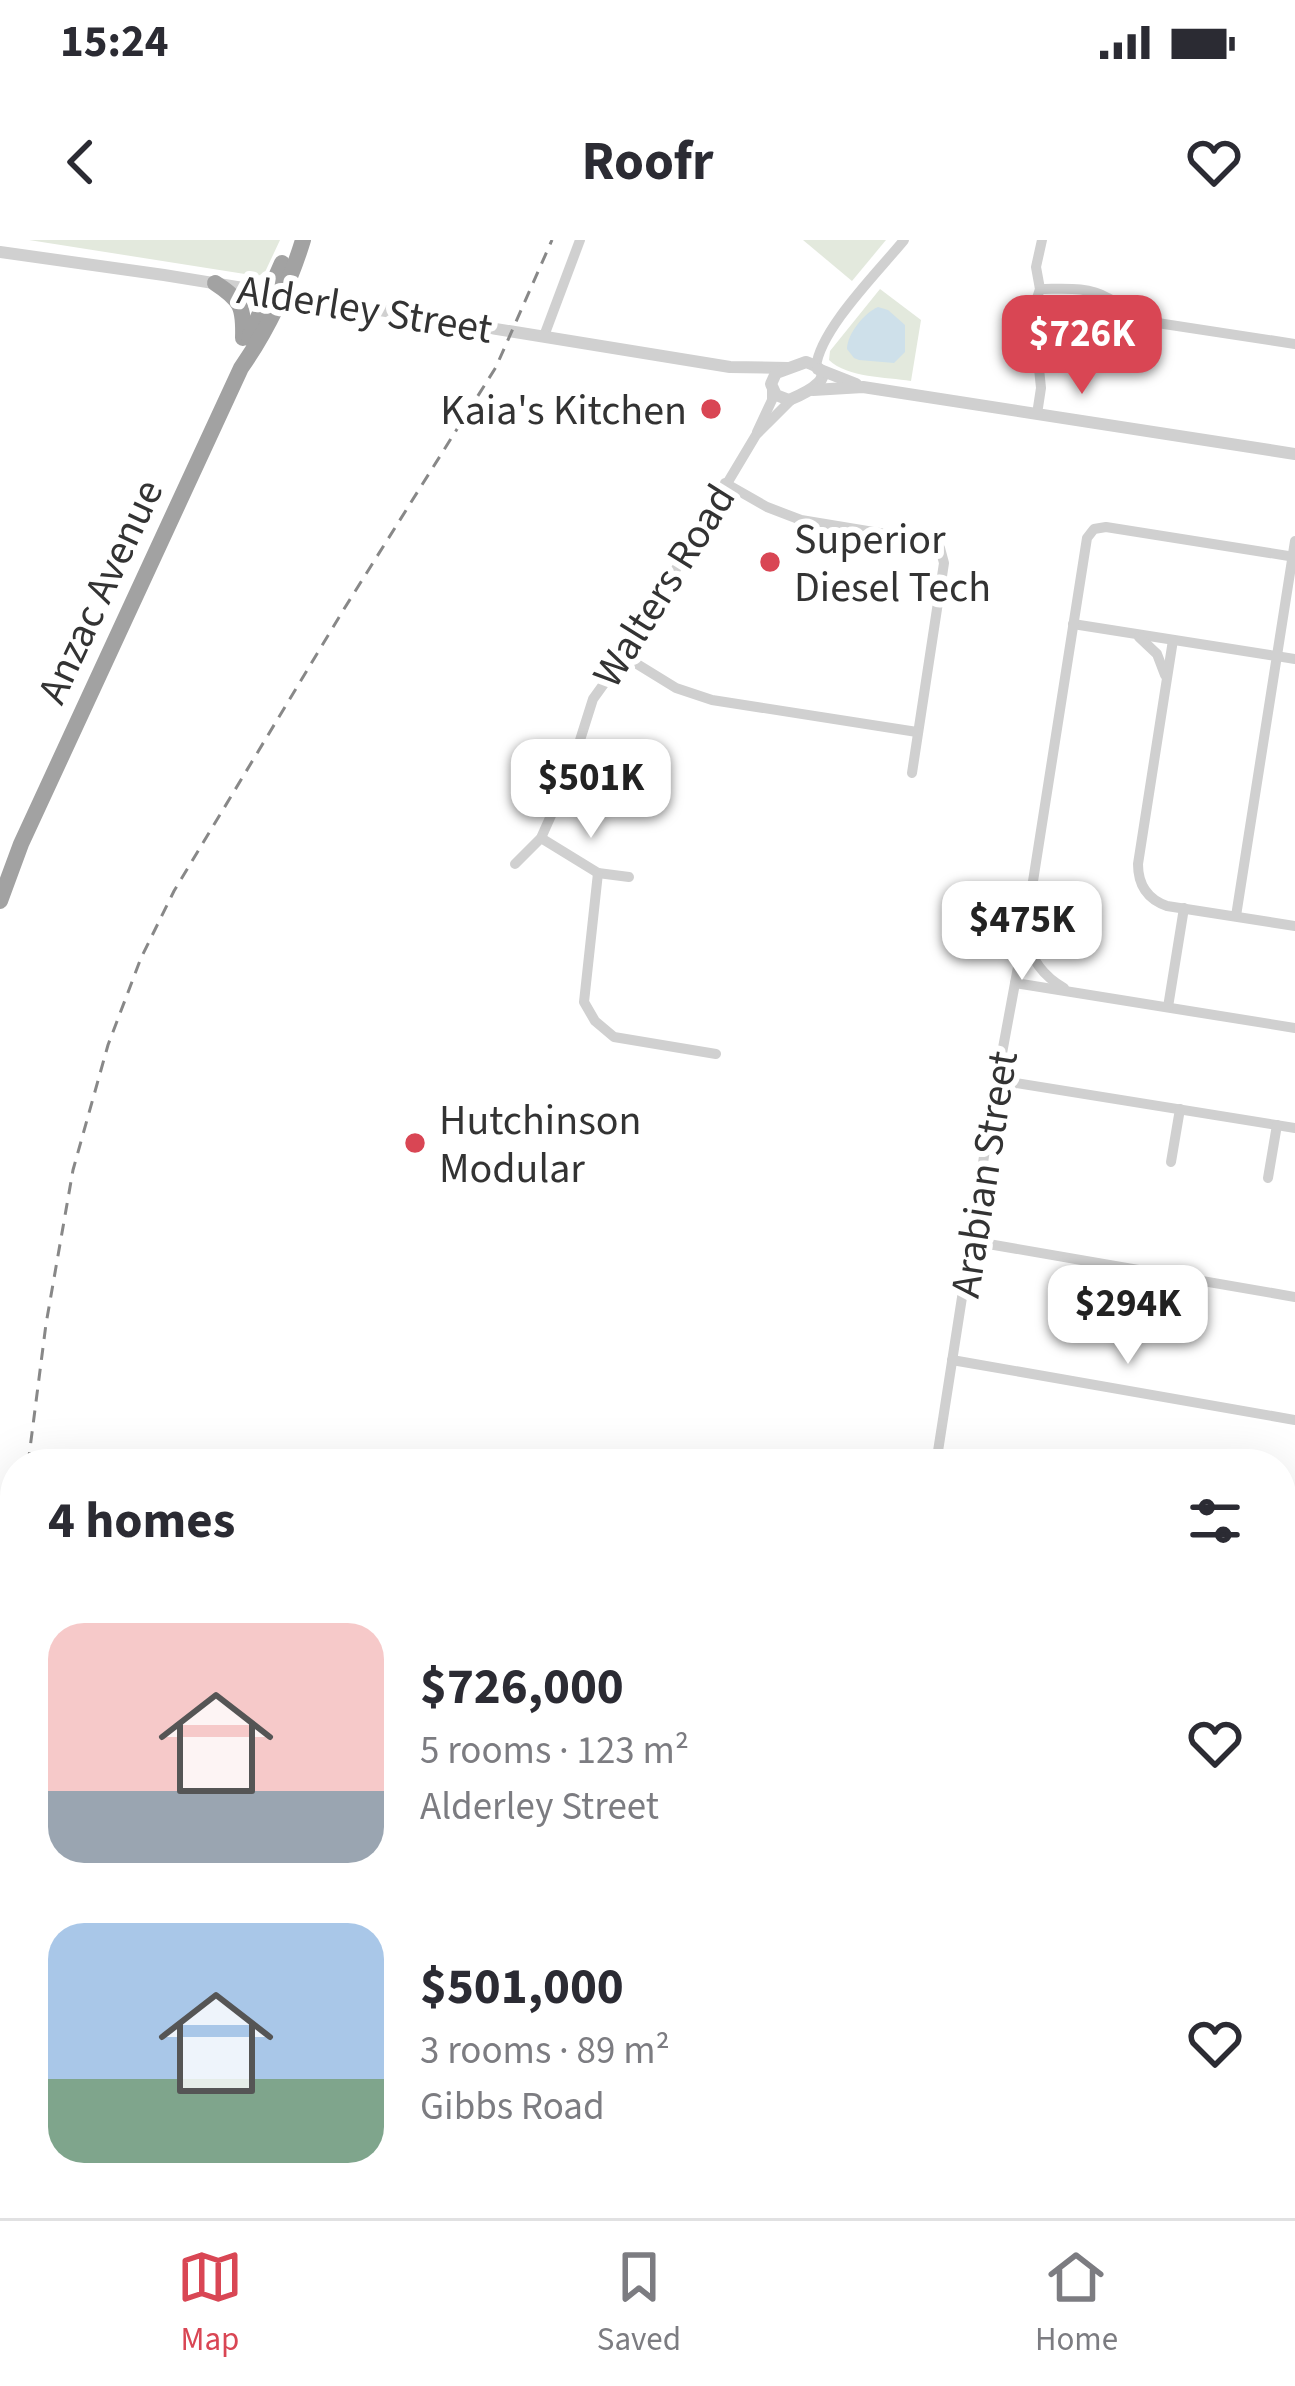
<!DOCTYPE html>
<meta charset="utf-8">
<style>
body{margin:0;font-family:"Source Sans 3",sans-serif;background:#f7f7f7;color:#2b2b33;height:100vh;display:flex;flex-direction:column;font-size:45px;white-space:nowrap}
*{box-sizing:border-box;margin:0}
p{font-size:39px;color:#7c7c81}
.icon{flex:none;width:66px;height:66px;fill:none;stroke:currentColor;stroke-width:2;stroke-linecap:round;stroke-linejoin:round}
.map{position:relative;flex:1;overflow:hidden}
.drawer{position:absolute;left:0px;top:1209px;width:1296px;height:771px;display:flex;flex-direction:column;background:#fff;border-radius:48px 48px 0 0;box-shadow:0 12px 48px #0002}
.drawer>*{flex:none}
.price{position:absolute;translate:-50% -102px;padding:0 27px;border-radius:24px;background:#fff;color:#222;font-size:39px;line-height:78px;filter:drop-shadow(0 3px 6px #0008)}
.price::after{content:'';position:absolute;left:50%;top:72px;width:36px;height:27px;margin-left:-18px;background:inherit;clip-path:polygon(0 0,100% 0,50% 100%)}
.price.current{background:#d94654;color:#fff}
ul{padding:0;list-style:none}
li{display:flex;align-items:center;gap:36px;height:300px;padding:0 48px}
li span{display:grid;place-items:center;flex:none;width:336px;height:240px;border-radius:36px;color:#555}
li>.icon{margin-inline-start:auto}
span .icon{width:144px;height:144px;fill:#fffc;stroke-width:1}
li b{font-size:51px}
h2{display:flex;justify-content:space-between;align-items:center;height:144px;padding:0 48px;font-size:51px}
.status{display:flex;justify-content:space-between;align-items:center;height:84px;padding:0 60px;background:#fff;direction:ltr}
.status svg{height:33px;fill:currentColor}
header{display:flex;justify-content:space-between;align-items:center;height:156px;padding:0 48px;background:#fff;font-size:54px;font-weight:700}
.tab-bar{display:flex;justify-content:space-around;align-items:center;height:168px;border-top:3px solid #e1e1e2;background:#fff;font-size:33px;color:#7c7c81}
.tab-bar a{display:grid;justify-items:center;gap:6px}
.tab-bar .current{color:#d94654}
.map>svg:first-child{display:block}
.green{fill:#e3e9dd}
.water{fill:#cee0ea}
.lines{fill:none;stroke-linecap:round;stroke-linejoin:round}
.stream{stroke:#cee0ea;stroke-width:3}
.minor{stroke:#d0d0d0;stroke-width:10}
.tertiary{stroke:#d0d0d0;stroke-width:12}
.secondary{stroke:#bdbdbd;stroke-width:15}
.trunk{stroke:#a2a2a2;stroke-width:16}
.rail{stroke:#888;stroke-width:3;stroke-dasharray:12 9;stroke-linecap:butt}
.poi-dot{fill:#d94654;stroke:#fff;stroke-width:4.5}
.labels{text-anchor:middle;stroke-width:12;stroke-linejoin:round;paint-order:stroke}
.street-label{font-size:42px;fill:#333;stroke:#fff}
.poi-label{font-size:42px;fill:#333;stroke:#fff;text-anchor:start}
</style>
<div class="status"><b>15:24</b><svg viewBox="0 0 49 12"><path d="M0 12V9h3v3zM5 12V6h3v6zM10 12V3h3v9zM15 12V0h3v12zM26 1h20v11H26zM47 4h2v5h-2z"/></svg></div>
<header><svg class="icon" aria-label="back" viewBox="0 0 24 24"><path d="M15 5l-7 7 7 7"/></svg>Roofr<svg class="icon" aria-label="heart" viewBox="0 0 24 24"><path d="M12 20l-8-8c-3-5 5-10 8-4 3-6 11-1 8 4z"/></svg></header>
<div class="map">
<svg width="1295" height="1978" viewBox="0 0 1295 1978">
<rect width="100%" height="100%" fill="#fff"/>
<g class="green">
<path d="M 29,0 L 280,0 L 265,32 L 258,36 Z"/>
<path d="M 803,0 L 886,0 L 852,41 Z"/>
<path d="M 880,49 L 921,80 L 911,141 C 886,137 848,138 829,120 L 830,111 Z"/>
<path d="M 0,1641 L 15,1659 L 15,1965 L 97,1965 L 82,1978 L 0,1978 Z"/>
<path d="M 1076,1965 L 1127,1965 L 1137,1977 L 1012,1978 Z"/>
</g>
<path class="water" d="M 878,67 L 888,70 L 905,85 L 905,112 L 894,123 L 859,120 L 854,118 L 847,109 C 847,94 864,73 878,67 Z"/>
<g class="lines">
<path class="stream" d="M 1062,1978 L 1088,1973 L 1100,1965"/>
<g class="minor">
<path d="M 1040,49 C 1063,49 1087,46 1108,58 C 1124,66 1134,76 1151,82 L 1295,104"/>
<path d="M 544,96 L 580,0"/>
<path d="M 816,127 C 820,89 879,31 904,0"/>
<path d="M 1037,174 L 1041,148 L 1033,70 L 1040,49 L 1036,27 L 1042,0"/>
<path d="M 757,192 L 772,160 L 772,150"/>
<path d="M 725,243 L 767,267 L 801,280 L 922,300 L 940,308 L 944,323 L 912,533"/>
<path d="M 1073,384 L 1295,419"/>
<path d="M 1139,397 L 1157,414 L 1165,435"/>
<path d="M 1173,400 L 1138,624 C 1138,645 1147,659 1167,666 L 1295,686"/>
<path d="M 624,416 L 676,448 L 712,460 L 917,492"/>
<path d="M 541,598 L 598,633 L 629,637"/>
<path d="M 515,624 L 541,598 L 569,535 L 593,459 L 624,416 L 756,195 L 792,159"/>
<path d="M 598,633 L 584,762 L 595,781 L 614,797 L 716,814"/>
<path d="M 1236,676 L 1295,301"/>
<path d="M 1026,697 C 1031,720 1043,736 1064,748"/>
<path d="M 1015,743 L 1295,788"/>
<path d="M 1168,767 L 1184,668"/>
<path d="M 997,840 L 1295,888"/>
<path d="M 1171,922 L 1180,869"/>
<path d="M 1268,938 L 1277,885"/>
<path d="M 971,1001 L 1295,1057"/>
<path d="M 952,1120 L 1295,1180"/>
<path d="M 936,1224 L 990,878 L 1028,673 L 1087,298 L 1094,289 L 1106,287 L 1295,317"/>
<path d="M 1281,1300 L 1295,1301"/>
<path d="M 7,1495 L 15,1450"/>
<path d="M 1281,1592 L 1295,1580"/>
<path d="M 1281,1733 L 1295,1721"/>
<path d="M 1281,1895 L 1295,1883"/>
<path d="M 799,1965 L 822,1978"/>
<path d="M 892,1965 L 892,1978"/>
<path d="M 1141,1965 L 1154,1978"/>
<path d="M 340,1978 L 355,1965"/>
<path d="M 968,1978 L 1029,1965"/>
<path d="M 1178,1978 L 1195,1965"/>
</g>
<g class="tertiary">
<path d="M 0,12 L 164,35 L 730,127 L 788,128"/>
<path d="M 806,122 C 844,135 806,153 789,160 L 776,155 L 771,144 L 776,133 Z"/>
<path d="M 818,129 L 856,144"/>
<path d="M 813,150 L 863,147 L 1295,214"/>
<path d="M 1281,1741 L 1295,1758"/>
<path d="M 614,1978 L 630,1965"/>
</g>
<g class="secondary">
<path d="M 1281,1411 C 1294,1419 1293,1431 1281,1440"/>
<path d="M 0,1492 L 15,1503"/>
<path d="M 302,1965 L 312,1978"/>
<path d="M 113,1978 L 128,1965"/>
</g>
<g class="trunk">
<path d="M 215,43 C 241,60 244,67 243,98"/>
<path d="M 249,98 L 282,23"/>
<path d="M 0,661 L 21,604 L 241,128 C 267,91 290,43 303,0"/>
</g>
<g class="rail">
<path d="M 28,1224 L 46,1084 L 73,930 L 108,805 L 141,718 L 174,651 L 344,369 L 496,127 L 552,0"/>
<path d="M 0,1384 L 15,1301"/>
</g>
</g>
<g class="poi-dot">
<circle cx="711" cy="169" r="12"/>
<circle cx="770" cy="322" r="12"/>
<circle cx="415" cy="903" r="12"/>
</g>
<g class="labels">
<g class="street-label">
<text transform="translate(365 68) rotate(9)" y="15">Alderley Street</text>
<text transform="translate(663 345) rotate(-58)" y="15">Walters Road</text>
<text transform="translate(99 351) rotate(-65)" y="15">Anzac Avenue</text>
<text transform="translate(983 934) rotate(-81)" y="15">Arabian Street</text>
</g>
<g class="poi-label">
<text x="687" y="184" text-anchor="end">Kaia's Kitchen</text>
<text x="794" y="313">Superior<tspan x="794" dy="48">Diesel Tech</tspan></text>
<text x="439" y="894">Hutchinson<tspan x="439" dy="48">Modular</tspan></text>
</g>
</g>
</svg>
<b class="price current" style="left:1082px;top:157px">$726K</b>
<b class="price" style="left:591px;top:601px">$501K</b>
<b class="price" style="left:1022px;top:743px">$475K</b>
<b class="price" style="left:1128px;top:1127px">$294K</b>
<section class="drawer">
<h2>4 homes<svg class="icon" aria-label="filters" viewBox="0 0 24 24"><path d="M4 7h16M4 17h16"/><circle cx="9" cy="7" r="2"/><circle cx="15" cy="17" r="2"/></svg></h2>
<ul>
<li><span style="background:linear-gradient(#f6c9c9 70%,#9aa5b1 0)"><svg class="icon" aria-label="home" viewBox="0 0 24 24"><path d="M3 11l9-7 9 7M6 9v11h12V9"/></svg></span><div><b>$726,000</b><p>5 rooms · 123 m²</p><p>Alderley Street</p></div><svg class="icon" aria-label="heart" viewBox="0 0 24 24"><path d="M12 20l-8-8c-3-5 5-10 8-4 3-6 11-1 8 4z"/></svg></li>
<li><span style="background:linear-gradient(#a9c7e8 65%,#7fa58c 0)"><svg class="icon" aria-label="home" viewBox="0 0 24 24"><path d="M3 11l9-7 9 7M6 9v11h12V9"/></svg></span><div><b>$501,000</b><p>3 rooms · 89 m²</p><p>Gibbs Road</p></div><svg class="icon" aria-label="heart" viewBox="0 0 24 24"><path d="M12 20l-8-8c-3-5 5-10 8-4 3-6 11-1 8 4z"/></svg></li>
</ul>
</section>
</div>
<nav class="tab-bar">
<a class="current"><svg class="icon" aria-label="map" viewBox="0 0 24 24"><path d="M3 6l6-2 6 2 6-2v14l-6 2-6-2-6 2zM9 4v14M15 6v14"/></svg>Map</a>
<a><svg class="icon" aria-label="saved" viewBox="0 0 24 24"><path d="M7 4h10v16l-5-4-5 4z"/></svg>Saved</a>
<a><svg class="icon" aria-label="home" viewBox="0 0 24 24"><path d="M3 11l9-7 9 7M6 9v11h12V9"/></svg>Home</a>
</nav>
